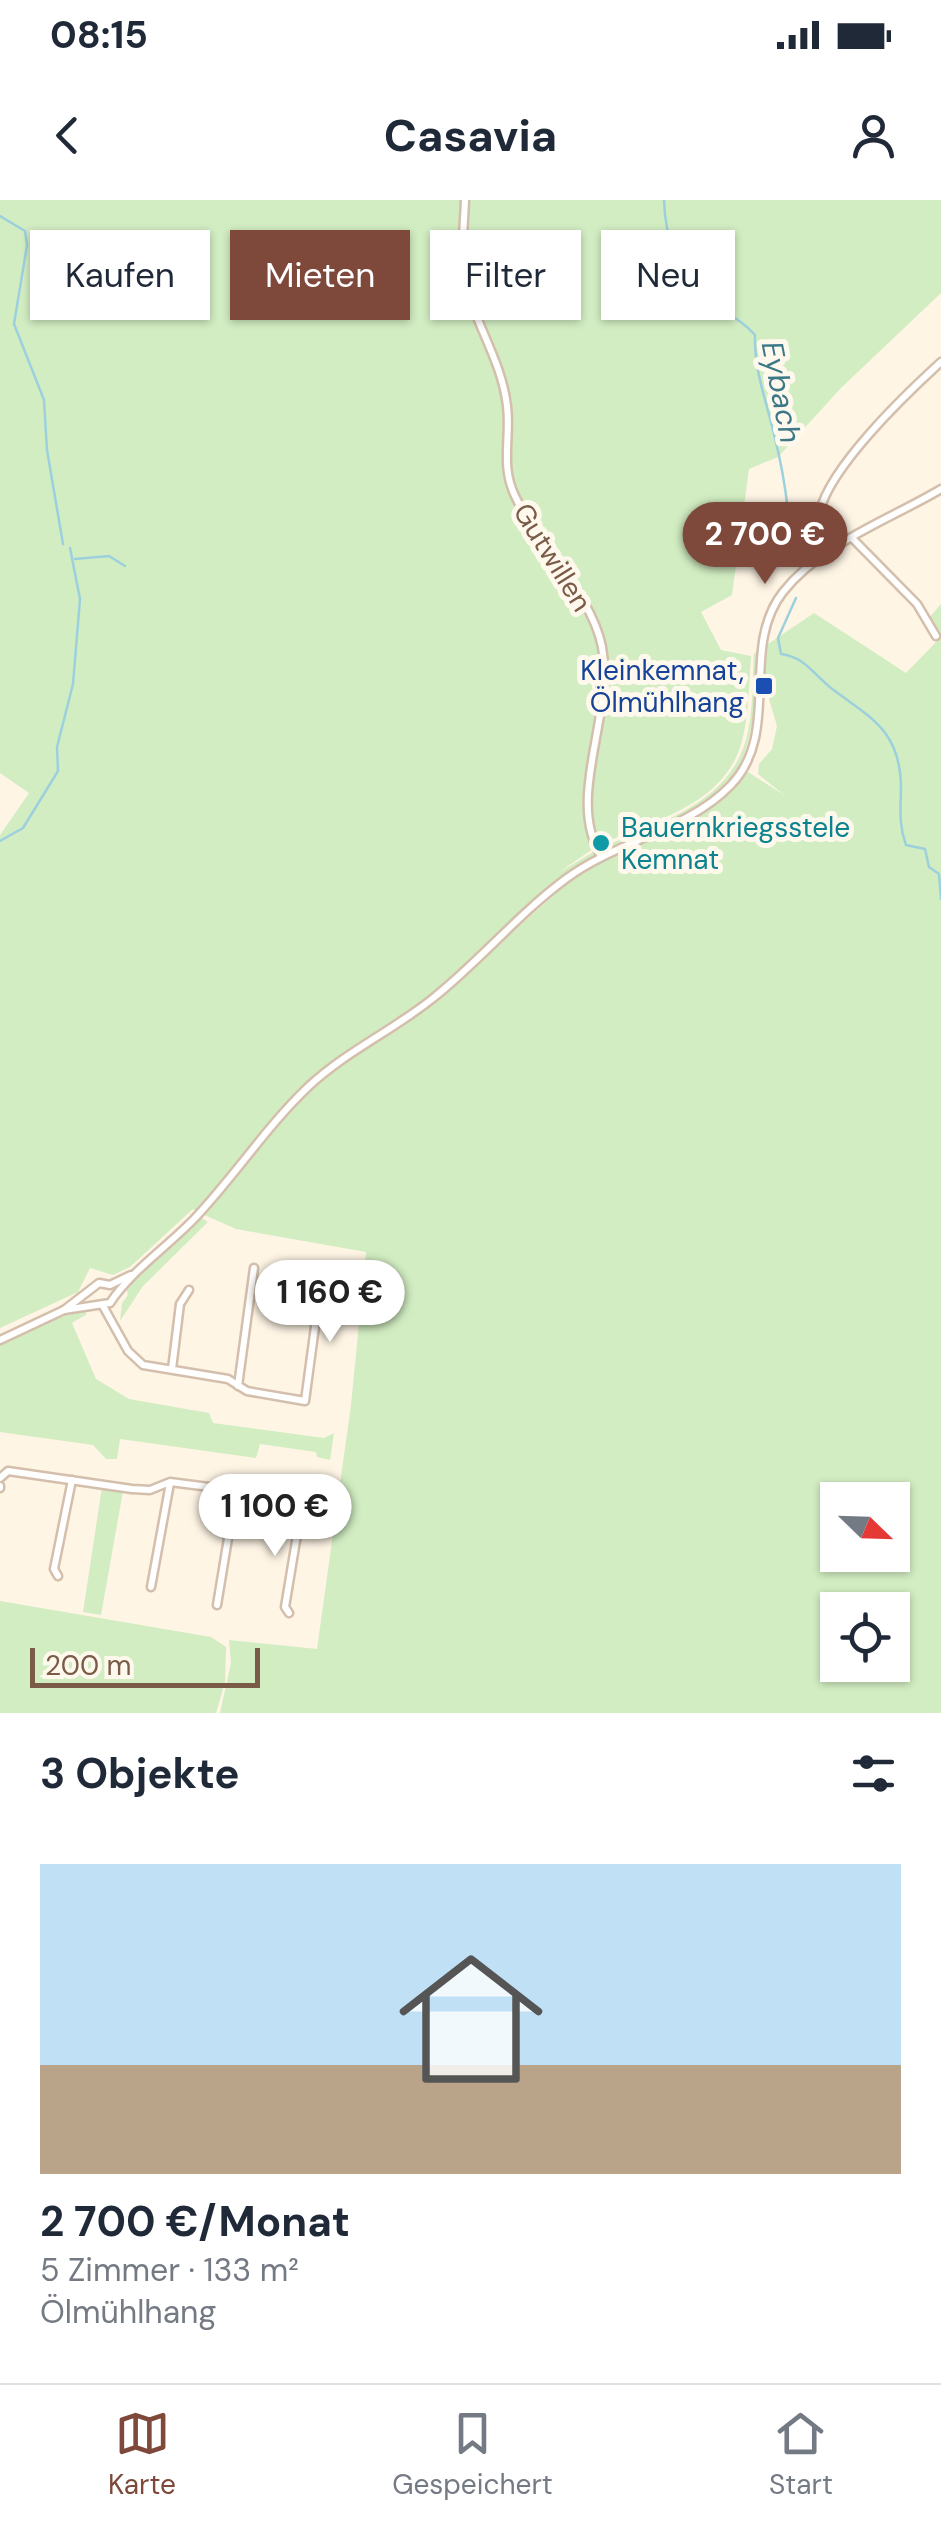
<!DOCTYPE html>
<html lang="de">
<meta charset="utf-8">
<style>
body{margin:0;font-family:"DM Sans",sans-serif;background:#f6f6f7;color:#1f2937;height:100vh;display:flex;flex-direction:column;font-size:38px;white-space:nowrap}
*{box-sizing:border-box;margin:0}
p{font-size:32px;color:#747a83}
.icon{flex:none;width:55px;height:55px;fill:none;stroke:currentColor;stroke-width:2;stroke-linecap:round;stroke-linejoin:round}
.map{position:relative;height:1513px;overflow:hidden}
.side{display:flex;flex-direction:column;background:#fff;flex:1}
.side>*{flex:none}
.hud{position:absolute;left:30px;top:30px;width:882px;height:90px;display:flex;gap:20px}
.needle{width:65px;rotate:113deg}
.buttons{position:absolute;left:820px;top:1282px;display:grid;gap:20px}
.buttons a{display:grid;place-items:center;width:90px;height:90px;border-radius:0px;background:#fff;box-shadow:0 2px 8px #0004;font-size:50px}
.scale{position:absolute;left:30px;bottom:25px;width:230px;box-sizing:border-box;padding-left:10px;border:5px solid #7a5b47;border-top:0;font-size:28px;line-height:35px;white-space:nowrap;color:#7a5b47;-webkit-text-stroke:8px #fff9ed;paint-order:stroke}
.price{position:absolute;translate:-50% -85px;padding:0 22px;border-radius:35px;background:#fff;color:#222;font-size:32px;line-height:65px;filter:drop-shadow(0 2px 5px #0008)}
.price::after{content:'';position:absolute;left:50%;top:60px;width:30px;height:22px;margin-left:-15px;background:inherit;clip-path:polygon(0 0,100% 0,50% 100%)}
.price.selected{background:#7e483b;color:#fff}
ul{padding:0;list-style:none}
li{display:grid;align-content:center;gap:20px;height:530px;padding:0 40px}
li span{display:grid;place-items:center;height:310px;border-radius:0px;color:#555}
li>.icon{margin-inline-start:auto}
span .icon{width:180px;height:180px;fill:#fffc;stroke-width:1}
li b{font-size:42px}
h2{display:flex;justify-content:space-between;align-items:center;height:120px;padding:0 40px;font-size:42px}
.pill{padding:0 35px;border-radius:0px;background:#fff;box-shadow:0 2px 8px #0004;font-size:35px;line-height:90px}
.pill.selected{background:#7e483b;color:#fff}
.status{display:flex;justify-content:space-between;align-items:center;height:70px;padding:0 50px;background:#fff;direction:ltr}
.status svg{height:28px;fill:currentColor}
header{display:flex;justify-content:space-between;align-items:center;height:130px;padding:0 40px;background:#fff;font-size:45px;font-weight:700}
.dock{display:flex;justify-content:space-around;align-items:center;height:140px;border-top:2px solid #e0e1e3;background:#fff;font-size:28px;color:#747a83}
.dock a{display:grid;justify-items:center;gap:5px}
.dock .selected{color:#7e483b}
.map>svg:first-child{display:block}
.green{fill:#d2edc2;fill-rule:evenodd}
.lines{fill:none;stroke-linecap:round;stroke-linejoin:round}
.stream{stroke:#9dd0dd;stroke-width:2.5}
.street-casing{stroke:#d4bfac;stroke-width:11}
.street{stroke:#fff;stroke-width:6}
.transit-dot{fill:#1a4fb4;stroke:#fff9ed;stroke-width:4}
.culture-dot{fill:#0f9aa8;stroke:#fff9ed;stroke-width:4}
.labels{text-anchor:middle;stroke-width:10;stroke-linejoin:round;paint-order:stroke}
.street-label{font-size:28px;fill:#7a5b47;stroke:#fff9ed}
.transit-label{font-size:28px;fill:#164399;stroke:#fff9ed;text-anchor:end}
.culture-label{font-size:28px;fill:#0d838f;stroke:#fff9ed;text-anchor:start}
.water-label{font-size:30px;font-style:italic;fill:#3c7888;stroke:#fff9ed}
</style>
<div class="status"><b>08:15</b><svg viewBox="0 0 49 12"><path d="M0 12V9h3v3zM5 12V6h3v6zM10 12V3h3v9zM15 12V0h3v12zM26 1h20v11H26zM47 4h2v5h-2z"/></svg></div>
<header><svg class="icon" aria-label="back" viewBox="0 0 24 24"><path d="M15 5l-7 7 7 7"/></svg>Casavia<svg class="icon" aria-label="person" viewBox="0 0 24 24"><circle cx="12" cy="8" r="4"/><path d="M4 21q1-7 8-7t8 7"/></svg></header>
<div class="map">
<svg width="941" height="1513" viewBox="0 0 941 1513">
<rect width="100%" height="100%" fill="#fef5e5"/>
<g class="green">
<path d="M 0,0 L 941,0 L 941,93 L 841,188 L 778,257 L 749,269 L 732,395 L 701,412 L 721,450 L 751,456 C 749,483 749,514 742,541 C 725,606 651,621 597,646 L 589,606 L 608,475 L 598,438 C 600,450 604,464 604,477 C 603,531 568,597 594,648 L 558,673 L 595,651 L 598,655 L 541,696 L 429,796 L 331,865 L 278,916 L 197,1012 L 193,1009 L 130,1067 L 113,1075 L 90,1068 L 78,1092 L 0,1128 L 0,635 L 29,593 L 0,573 Z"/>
<path d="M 941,404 L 941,1513 L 220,1513 L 231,1463 L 229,1440 L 317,1449 L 351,1205 L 366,1052 L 236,1029 L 202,1014 L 282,919 L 334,868 L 434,802 L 571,680 L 603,658 L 702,613 L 736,585 L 745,570 L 784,595 L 758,574 L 759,564 L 772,549 L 777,526 L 764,482 L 768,444 L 814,413 L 906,473 L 940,438 L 928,419 ZM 838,1300 L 892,1300 L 892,1355 L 838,1355 ZM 838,1410 L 892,1410 L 892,1465 L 838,1465 Z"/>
<path d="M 758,451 C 753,604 725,592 601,653 L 598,649 C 652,625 723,607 744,546 C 754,518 752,483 754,454 Z"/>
<path d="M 200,1017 L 208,1022 L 143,1086 L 120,1121 L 122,1103 L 128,1095 L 126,1087 Z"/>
<path d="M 83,1110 L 87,1114 L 72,1123 L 96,1179 L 129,1199 L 209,1213 L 213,1223 L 324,1238 L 334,1233 L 330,1260 L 317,1257 L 316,1252 L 260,1244 L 256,1258 L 120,1239 L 117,1259 L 106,1259 L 93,1245 L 0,1232 L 0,1142 L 22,1130 Z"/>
<path d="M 102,1287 L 123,1291 L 101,1415 L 83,1412 Z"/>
<path d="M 0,1401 L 211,1437 L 226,1447 L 225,1482 L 216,1513 L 0,1513 Z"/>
</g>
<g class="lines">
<g class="stream">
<path d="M 664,0 C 665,38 679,80 711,103 C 727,114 742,120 755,135 C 754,170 766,200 774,234 C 784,274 792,323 789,365"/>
<path d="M 0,16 L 25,31 L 27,45 L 14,124 L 44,200 L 47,250 L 63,344"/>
<path d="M 75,359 L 109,356 L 125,366"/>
<path d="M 796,398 L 778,438 L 781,454 C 805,457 813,474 831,488 C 869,517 899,529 901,584 C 901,607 898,623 906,645 L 925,649 L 929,667 L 939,674 L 941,699"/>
<path d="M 0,641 L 23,628 L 58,571 L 57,547 L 73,484 L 80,399 L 70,348"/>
</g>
<g class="street-casing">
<g id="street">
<path d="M 465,0 C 464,27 460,57 466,84 C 476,126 502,162 507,206 C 511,238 500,265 515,296 C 538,345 592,395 602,447 C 615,515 565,597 601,656"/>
<path d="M 852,338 L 917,404 L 936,436"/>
<path d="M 827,353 C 822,340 816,328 819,315 C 827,269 907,193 941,162"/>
<path d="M 103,1106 L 128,1151 L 143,1165 L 228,1179 L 247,1191 L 305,1201 L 321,1082"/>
<path d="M 64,1110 L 110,1103 C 130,1072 167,1047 194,1019 C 234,977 266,927 308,887 C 345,852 392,831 432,799 C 479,762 518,714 567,678 C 617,641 688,630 731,585 C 782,532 739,448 783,392 C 822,343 889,320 941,289"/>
<path d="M 0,1140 L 64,1110 L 99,1083 L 110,1085 L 131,1075"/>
<path d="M 172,1169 L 180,1104 L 189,1090"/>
<path d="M 238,1186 L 254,1068"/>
<path d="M 0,1278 L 8,1271 L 132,1289 L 150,1290 L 170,1282 L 303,1299 L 285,1407 L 289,1413"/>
<path d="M 0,1286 L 0,1288"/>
<path d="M 58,1376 L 54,1369 L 72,1280"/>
<path d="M 151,1387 L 170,1283"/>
<path d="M 217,1405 L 236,1290"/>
</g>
</g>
<use href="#street" class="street"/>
</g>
<rect class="transit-dot" x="754" y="476" width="20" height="20" rx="5"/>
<circle class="culture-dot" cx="601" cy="643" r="10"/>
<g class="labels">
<g class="street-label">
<text transform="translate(553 357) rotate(58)" y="10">Gutwillen</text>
</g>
<g class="transit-label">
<text x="744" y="480">Kleinkemnat,<tspan x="744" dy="32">Ölmühlhang</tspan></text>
</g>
<g class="culture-label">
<text x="621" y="637">Bauernkriegsstele<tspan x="621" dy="32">Kemnat</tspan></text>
</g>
<g class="water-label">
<text transform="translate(781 192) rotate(79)" y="10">Eybach</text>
</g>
</g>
</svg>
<div class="buttons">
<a><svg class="needle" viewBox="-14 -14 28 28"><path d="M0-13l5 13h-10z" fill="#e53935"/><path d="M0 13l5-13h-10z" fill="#747a83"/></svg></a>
<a><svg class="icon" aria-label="locate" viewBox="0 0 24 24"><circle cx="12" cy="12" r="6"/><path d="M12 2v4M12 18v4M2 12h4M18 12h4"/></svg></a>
</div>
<div class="scale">200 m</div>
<b class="price selected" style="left:765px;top:387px">2 700 €</b>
<b class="price" style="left:330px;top:1145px">1 160 €</b>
<b class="price" style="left:275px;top:1359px">1 100 €</b>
<div class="hud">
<a class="pill">Kaufen</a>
<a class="pill selected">Mieten</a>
<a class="pill">Filter</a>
<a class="pill">Neu</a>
</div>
</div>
<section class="side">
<h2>3 Objekte<svg class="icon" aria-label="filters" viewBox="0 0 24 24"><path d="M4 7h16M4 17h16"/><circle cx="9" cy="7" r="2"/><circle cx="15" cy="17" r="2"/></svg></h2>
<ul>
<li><span style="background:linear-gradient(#bfe0f5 65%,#b9a48a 0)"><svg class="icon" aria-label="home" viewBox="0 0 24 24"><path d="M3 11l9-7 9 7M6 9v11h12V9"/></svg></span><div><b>2 700 €/Monat</b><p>5 Zimmer · 133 m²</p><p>Ölmühlhang</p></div></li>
</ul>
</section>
<nav class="dock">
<a class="selected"><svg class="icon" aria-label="map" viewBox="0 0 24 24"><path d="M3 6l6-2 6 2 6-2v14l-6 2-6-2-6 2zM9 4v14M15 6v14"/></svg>Karte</a>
<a><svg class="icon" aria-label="saved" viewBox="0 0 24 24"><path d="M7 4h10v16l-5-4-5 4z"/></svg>Gespeichert</a>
<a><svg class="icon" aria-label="home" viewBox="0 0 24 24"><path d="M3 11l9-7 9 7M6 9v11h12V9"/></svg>Start</a>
</nav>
